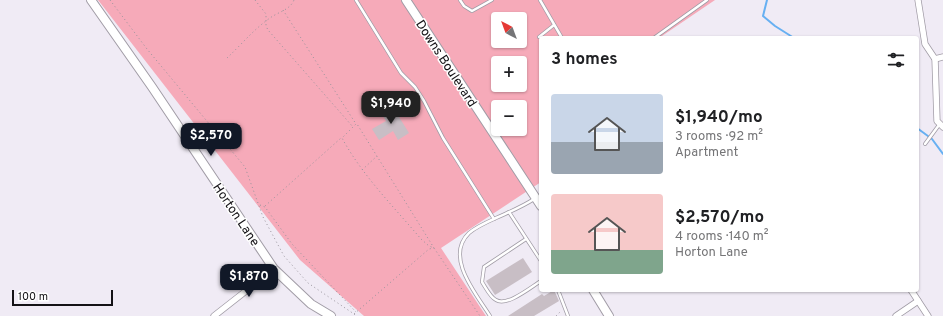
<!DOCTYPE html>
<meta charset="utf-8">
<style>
body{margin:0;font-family:Overpass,sans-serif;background:#f2f2f2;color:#202124;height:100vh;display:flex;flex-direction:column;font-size:15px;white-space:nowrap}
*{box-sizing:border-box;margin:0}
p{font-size:13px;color:#757577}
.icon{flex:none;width:22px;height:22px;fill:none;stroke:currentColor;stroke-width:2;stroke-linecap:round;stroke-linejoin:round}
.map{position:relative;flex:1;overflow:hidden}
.drawer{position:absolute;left:539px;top:36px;width:380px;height:256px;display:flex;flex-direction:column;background:#fff;border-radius:4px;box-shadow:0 1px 3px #0004}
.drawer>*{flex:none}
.needle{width:26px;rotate:319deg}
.controls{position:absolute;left:491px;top:12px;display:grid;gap:8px}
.controls a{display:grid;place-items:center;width:36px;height:36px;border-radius:4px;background:#fff;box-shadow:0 1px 3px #0004;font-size:20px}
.scale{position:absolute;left:12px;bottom:10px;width:101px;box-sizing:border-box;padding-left:4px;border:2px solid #141216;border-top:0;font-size:11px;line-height:14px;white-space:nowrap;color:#141216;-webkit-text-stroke:3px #fff;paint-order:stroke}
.price{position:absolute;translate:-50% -34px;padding:0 9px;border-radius:8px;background:#111827;color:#fff;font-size:13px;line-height:26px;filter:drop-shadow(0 1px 2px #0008)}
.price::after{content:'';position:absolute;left:50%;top:24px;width:12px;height:9px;margin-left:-6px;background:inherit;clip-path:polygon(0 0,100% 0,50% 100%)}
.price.on{background:#222;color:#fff}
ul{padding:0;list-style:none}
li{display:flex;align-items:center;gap:12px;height:100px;padding:0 12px}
li span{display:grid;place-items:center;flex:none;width:112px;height:80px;border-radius:4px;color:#555}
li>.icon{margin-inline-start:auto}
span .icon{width:48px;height:48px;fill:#fffc;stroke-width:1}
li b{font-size:17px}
h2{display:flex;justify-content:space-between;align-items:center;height:48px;padding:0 12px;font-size:17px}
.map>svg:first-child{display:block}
.green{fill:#f6aab9;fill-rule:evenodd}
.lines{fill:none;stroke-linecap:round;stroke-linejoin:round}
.stream{stroke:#67b0f2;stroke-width:2}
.building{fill:#c8bec5}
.lane-casing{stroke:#a19ca6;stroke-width:4}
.street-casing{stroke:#a19ca6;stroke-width:7}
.secondary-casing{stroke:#a19ca6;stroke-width:10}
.path{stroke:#97939b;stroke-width:1;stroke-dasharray:1 3;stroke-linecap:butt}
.lane{stroke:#fff;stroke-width:2.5}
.street{stroke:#fff;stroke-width:5.5}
.secondary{stroke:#fff;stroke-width:8}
.labels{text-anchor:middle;stroke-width:3;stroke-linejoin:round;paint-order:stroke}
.street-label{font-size:13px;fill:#141216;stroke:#fff}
</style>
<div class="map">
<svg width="943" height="316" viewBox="0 0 943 316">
<rect width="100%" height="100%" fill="#f0ebf5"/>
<path class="green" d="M 98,0 L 715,0 L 659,38 L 541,38 L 541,182 L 441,248 L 486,316 L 364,316 L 300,260 ZM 498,19 L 520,19 L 520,41 L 498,41 ZM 498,63 L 520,63 L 520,85 L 498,85 ZM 498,107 L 520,107 L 520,129 L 498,129 Z"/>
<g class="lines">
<g class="stream">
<path d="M 767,0 L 763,16 L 775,26 L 794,38"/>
<path d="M 917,128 L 932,139 L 943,154"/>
</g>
</g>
<g class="building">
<path d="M 391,104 L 409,133 L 398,140 L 393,131 L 379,140 L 372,129 L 386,121 L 380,111 Z"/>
<path d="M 523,258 L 532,272 L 495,295 L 486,281 Z"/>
<path d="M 554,290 L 559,301 L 534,316 L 508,316 L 542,294 L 544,296 Z"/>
</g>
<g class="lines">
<g class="lane-casing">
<g id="lane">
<path d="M 356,0 L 401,73 L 415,87 L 424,101 L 443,138 L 494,219"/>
<path d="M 460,0 L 464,6 L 472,11 L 492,0"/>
<path d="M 540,0 L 562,38"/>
<path d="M 539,37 L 554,25"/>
<path d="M 654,38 L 707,0"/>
<path d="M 925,144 L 939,125"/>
<path d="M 509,212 L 541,261"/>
<path d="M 526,239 L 484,267 L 482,282 C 486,288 490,297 496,300 C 507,307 531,287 541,281"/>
<path d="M 558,290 L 568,316"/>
<path d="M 490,316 C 477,295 444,257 469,233 C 476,227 487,222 496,218 C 509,212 522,207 534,199"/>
</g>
</g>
<g class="street-casing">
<g id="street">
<path d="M 918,0 L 925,44 L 935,59 L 937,121 L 943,127"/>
<path d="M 935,59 L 943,57"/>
<path d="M 911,290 L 928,316"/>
<path d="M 214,316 L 274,269"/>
<path d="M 896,316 L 918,301"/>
</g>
</g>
<g class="secondary-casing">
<g id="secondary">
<path d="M 91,0 L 152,87 L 274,269 L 311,304 L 331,316"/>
<path d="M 406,0 L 541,206"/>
<path d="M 593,290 L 609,316"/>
</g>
</g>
<g class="path">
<path d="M 110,0 L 147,49 L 245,167 L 263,217 L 284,256 L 308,283 L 357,316"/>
<path d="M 255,0 L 266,14 L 266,26 L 268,30 L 353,127"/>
<path d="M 283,10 L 356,124 L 342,138 C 362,175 393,206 421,239 L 429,246 L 434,248 L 480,316"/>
<path d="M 227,58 C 241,45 254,29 270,18 C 278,12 290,10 294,0"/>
<path d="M 362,170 L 377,156"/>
<path d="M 260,205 L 265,207 L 292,244 L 356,312"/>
<path d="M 265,206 L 341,138"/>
<path d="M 354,314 L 429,249 L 434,248 L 357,124"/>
<path d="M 556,316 L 561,311"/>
</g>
<use href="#lane" class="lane"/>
<use href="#street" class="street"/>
<use href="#secondary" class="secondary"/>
</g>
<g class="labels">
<g class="street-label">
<text transform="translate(447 63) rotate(57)" y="5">Downs Boulevard</text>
<text transform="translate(237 214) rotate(56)" y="5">Horton Lane</text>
</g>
</g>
</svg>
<div class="controls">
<a><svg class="needle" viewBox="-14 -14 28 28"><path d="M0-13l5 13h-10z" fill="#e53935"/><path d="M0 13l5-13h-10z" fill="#757577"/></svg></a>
<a>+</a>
<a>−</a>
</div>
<div class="scale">100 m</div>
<b class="price on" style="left:391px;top:125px">$1,940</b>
<b class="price" style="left:211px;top:157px">$2,570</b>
<b class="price" style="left:249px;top:298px">$1,870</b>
<section class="drawer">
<h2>3 homes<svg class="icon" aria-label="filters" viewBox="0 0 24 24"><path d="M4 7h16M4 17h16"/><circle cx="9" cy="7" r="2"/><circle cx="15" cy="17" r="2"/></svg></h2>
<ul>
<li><span style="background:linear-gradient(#c9d6e8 60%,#9aa5b1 0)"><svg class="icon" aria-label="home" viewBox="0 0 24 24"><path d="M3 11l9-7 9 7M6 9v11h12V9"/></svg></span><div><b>$1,940/mo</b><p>3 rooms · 92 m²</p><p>Apartment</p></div></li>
<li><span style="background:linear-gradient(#f6c9c9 70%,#7fa58c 0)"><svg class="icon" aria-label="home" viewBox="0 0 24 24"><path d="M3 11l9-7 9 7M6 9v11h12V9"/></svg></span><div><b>$2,570/mo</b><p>4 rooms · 140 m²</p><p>Horton Lane</p></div></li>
</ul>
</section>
</div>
